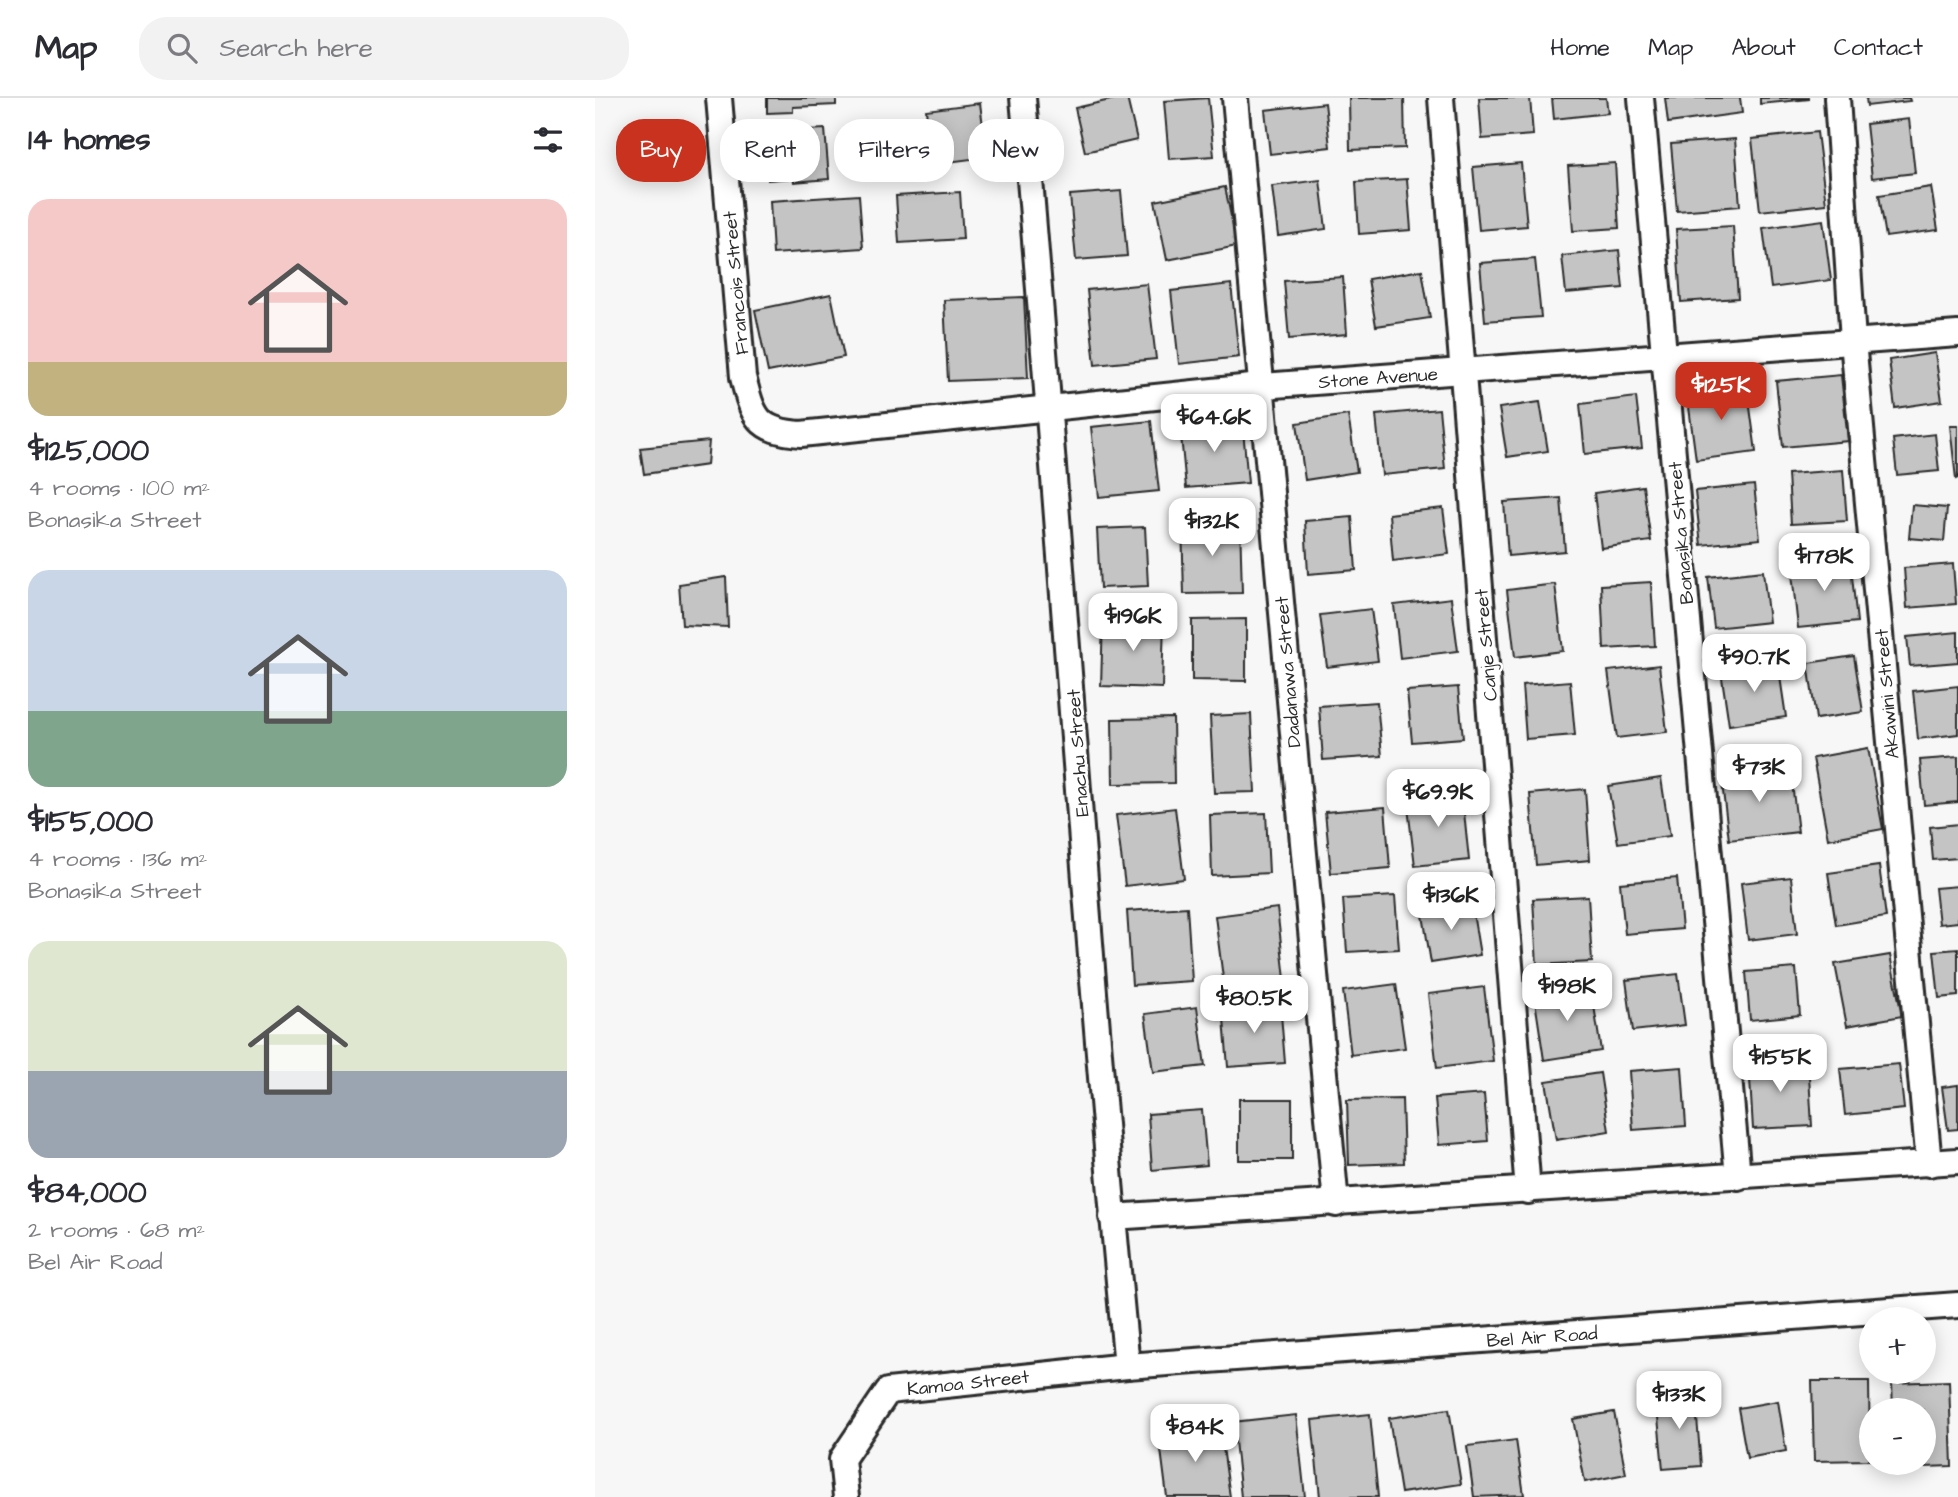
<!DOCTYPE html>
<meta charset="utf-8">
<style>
body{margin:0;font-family:"Architects Daughter",sans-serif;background:#f2f2f3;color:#2b2b33;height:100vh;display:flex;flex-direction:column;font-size:26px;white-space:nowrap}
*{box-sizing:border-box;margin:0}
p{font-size:23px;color:#7c7c81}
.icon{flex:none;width:38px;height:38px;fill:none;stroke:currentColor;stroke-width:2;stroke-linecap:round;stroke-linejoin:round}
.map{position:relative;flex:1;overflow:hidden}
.side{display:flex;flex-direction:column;background:#fff;width:595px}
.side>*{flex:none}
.guide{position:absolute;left:21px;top:21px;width:665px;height:63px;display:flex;gap:14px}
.fabs{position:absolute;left:1264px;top:1209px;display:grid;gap:14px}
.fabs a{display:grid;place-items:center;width:77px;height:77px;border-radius:50%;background:#fff;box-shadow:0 4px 18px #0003;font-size:35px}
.price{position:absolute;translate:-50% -60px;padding:0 16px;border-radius:14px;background:#fff;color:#222;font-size:23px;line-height:46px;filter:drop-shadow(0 2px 4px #0008)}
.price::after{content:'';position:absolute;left:50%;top:42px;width:21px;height:16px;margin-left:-10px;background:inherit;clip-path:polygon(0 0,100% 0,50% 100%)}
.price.selected{background:#c8321e;color:#fff}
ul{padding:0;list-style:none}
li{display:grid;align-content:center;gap:14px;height:371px;padding:0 28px}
li span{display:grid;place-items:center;height:217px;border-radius:21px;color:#555}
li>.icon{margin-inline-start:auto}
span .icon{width:126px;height:126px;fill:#fffc;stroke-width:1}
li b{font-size:30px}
h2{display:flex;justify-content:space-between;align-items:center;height:84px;padding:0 28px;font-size:30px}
.chip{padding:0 24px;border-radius:28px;background:#fff;box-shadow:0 4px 18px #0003;font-size:24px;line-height:63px}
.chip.selected{background:#c8321e;color:#fff}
header{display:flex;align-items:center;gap:42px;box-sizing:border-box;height:98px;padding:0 35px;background:#fff;border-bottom:2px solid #e1e1e2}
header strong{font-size:33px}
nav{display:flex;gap:38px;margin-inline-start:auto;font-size:24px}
.search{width:490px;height:63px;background:#f2f2f3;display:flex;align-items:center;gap:18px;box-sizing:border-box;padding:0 24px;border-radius:28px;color:#7c7c81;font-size:26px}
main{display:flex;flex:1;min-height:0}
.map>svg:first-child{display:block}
.building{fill:#c4c4c4;stroke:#2b2b2b;stroke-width:2}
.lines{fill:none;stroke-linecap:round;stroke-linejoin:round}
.street-casing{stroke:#2b2b2b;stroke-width:30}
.street{stroke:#fff;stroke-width:24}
.labels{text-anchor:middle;stroke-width:5;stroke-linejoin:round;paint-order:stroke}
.street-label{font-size:19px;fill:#2b2b2b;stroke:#fff}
</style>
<header>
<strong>Map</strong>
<div class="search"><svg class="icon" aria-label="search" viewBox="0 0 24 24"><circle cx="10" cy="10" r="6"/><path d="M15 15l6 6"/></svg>Search here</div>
<nav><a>Home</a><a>Map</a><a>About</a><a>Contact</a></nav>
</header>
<main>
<section class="side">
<h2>14 homes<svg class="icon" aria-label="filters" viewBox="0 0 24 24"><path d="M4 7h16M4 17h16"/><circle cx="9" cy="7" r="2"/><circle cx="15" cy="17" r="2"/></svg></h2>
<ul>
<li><span style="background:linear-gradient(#f6c9c9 75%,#c2b280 0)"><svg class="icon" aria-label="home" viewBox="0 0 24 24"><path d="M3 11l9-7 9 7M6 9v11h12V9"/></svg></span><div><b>$125,000</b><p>4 rooms · 100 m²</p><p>Bonasika Street</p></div></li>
<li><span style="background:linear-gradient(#c9d6e8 65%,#7fa58c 0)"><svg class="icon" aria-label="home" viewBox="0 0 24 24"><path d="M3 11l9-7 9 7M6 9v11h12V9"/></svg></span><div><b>$155,000</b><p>4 rooms · 136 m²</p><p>Bonasika Street</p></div></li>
<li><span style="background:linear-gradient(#dfe7d0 60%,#9aa5b1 0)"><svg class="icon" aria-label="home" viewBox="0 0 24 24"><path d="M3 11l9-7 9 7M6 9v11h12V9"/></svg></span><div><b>$84,000</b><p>2 rooms · 68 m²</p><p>Bel Air Road</p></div></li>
</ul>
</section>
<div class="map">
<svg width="1363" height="1399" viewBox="0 0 1363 1399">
<rect width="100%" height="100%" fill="#f7f7f7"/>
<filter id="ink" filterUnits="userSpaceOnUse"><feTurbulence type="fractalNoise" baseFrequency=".0143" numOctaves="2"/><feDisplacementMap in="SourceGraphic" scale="14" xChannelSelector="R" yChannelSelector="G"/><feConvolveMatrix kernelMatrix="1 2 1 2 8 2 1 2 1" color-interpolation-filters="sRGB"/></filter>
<g filter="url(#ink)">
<g class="building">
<path d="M 172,0 L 241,0 L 241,7 L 198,9 L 198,14 L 172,15 Z"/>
<path d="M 524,0 L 532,0 L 542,42 L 490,54 L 480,10 Z"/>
<path d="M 613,0 L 619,58 L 574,61 L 569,3 Z"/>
<path d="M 754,0 L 809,0 L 810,50 L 755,52 Z"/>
<path d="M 884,0 L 935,0 L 938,37 L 887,41 Z"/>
<path d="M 957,0 L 1011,0 L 1013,15 L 959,21 Z"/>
<path d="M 1070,0 L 1145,0 L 1147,15 L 1073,25 Z"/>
<path d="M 1165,0 L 1214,0 L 1214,1 L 1165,6 Z"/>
<path d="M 1271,0 L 1314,0 L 1315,3 L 1272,8 Z"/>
<path d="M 385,5 L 392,59 L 338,66 L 331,12 Z"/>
<path d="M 730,5 L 735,49 L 675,56 L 670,12 Z"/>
<path d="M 1314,21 L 1320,75 L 1277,80 L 1271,26 Z"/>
<path d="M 230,31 L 234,81 L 199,84 L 198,80 L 173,82 L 170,43 L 196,41 L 195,33 Z"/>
<path d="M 1222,34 L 1231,106 L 1165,113 L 1157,41 Z"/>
<path d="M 1140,41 L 1145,108 L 1082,113 L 1076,46 Z"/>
<path d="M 926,65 L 932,128 L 884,132 L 878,69 Z"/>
<path d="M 1020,65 L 1024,130 L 978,133 L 973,68 Z"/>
<path d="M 812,81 L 816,132 L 764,136 L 761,84 Z"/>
<path d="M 725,82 L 731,131 L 683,138 L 677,88 Z"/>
<path d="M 630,89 L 642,148 L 572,162 L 560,103 Z"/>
<path d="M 1336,89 L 1343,132 L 1291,139 L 1284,97 Z"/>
<path d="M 526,93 L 532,158 L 481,162 L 475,97 Z"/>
<path d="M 365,94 L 368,141 L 304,145 L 301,98 Z"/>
<path d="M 264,97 L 268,150 L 178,156 L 175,103 Z"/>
<path d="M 1228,122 L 1236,182 L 1176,190 L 1168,130 Z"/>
<path d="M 1138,128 L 1143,200 L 1086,204 L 1081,131 Z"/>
<path d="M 1024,152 L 1028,190 L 971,195 L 967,158 Z"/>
<path d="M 940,161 L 946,219 L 890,223 L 885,165 Z"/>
<path d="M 827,172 L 835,220 L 781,228 L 773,181 Z"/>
<path d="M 748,179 L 752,236 L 694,241 L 689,183 Z"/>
<path d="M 552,186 L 561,261 L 500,267 L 492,192 Z"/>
<path d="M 636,186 L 644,259 L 584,266 L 576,193 Z"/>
<path d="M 236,196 L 249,259 L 173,274 L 160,212 Z"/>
<path d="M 429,199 L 433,280 L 353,283 L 349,202 Z"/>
<path d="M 1340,255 L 1347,303 L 1300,310 L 1294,262 Z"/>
<path d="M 1246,277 L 1253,343 L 1188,349 L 1181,283 Z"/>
<path d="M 1152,287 L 1161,354 L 1101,362 L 1092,294 Z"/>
<path d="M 1041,299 L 1047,350 L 990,356 L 985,306 Z"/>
<path d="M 945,304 L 953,353 L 912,359 L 904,310 Z"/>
<path d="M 844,311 L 850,371 L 787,377 L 781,317 Z"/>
<path d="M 753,317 L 762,374 L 710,382 L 702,325 Z"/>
<path d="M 647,321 L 653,385 L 591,390 L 585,327 Z"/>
<path d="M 556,323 L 564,393 L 504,399 L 496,329 Z"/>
<path d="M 1355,328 L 1363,328 L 1363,380 L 1361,381 Z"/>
<path d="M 1340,336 L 1344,373 L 1302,377 L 1298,341 Z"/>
<path d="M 114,343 L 112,367 L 49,376 L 45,350 Z"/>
<path d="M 1248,372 L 1252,423 L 1196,426 L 1193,376 Z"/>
<path d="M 1159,387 L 1165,441 L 1106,447 L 1100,393 Z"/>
<path d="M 1048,388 L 1056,443 L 1006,450 L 999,395 Z"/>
<path d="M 966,400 L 970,453 L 913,458 L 909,404 Z"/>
<path d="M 1317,407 L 1352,410 L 1349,443 L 1314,440 Z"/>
<path d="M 848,410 L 854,456 L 798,463 L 794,416 Z"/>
<path d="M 757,419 L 761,472 L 713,476 L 710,423 Z"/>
<path d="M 645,423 L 647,495 L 589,496 L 587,424 Z"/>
<path d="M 550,429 L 553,488 L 505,490 L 502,431 Z"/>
<path d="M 1255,460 L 1262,524 L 1203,530 L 1196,466 Z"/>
<path d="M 1358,466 L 1361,506 L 1312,510 L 1309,470 Z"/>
<path d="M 1168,473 L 1174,524 L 1119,530 L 1113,479 Z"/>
<path d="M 131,479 L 133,529 L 87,527 L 84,486 Z"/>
<path d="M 1056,484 L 1060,548 L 1009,551 L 1006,487 Z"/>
<path d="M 960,486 L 968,553 L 920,559 L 912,492 Z"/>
<path d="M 856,500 L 863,553 L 805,560 L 799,507 Z"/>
<path d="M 776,511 L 783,563 L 732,569 L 725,517 Z"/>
<path d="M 508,520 L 569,522 L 567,590 L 506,588 Z"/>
<path d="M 651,521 L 651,583 L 597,582 L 597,522 Z"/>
<path d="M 1363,534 L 1363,564 L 1315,568 L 1312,539 Z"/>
<path d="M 1259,558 L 1268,614 L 1221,621 L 1213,565 Z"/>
<path d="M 1183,565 L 1191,619 L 1134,627 L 1126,573 Z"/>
<path d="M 1064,567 L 1072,634 L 1022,640 L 1013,573 Z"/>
<path d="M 975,583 L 980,637 L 931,641 L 927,587 Z"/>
<path d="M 1363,588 L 1363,636 L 1323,641 L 1318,593 Z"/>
<path d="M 863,589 L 868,640 L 817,644 L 812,593 Z"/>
<path d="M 782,604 L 787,658 L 728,662 L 724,608 Z"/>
<path d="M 656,616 L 660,694 L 619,695 L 615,618 Z"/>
<path d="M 578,620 L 579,685 L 518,686 L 517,621 Z"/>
<path d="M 1273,650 L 1288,731 L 1233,741 L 1218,660 Z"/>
<path d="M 1363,659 L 1363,704 L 1329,707 L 1325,662 Z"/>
<path d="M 1195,669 L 1203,734 L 1134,742 L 1126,677 Z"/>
<path d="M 1066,680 L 1075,738 L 1023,745 L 1013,688 Z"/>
<path d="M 990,691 L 995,762 L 941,767 L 935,696 Z"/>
<path d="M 867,695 L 874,762 L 820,768 L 812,701 Z"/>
<path d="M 790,709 L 795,770 L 736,775 L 730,714 Z"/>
<path d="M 580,710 L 589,781 L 530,788 L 521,717 Z"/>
<path d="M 671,715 L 674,775 L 617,778 L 615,717 Z"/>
<path d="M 1363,726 L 1363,760 L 1338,762 L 1335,729 Z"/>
<path d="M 1284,768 L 1291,819 L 1241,827 L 1233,775 Z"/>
<path d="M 1196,779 L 1202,836 L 1153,842 L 1146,785 Z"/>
<path d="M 1082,780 L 1087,831 L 1030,836 L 1025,785 Z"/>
<path d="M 1363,788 L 1363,824 L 1344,826 L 1340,790 Z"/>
<path d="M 800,798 L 804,851 L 752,854 L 748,801 Z"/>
<path d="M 993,798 L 997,864 L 942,867 L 938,801 Z"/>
<path d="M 876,803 L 885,857 L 836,865 L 827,811 Z"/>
<path d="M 592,809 L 597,883 L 537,887 L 532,813 Z"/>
<path d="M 682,810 L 690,881 L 629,888 L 620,818 Z"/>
<path d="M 1363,851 L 1363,898 L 1344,900 L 1339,853 Z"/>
<path d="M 1295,857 L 1307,918 L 1252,928 L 1240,866 Z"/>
<path d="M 1201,870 L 1205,917 L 1155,922 L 1151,874 Z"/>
<path d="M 1083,876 L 1090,927 L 1038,933 L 1031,882 Z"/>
<path d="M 801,886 L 810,950 L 756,957 L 748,893 Z"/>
<path d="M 996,888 L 1006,953 L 949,962 L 939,896 Z"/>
<path d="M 889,889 L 898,963 L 842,970 L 833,896 Z"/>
<path d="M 685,904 L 690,965 L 633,969 L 628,908 Z"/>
<path d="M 602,909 L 610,968 L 558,974 L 550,916 Z"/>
<path d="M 1213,961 L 1217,1028 L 1158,1031 L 1154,964 Z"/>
<path d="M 1304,966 L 1309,1011 L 1250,1017 L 1245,971 Z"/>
<path d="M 1087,969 L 1091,1028 L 1038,1032 L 1034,973 Z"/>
<path d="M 1005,975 L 1014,1033 L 961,1042 L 951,983 Z"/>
<path d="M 1363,987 L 1363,1031 L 1353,1032 L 1347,989 Z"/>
<path d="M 889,996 L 893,1043 L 844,1047 L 840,1000 Z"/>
<rect x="644" y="1001" width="53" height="61"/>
<path d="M 807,1001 L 809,1065 L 754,1067 L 752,1002 Z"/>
<path d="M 607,1012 L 612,1067 L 557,1072 L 553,1016 Z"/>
<path d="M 1217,1283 L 1274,1283 L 1275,1362 L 1219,1363 Z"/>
<path d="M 1354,1283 L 1357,1368 L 1300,1370 L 1300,1365 L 1328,1365 L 1328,1312 L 1298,1312 L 1297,1285 Z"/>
<path d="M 1100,1296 L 1106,1368 L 1068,1371 L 1061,1299 Z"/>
<path d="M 1183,1303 L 1191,1353 L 1152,1360 L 1143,1310 Z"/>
<path d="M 854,1311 L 866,1386 L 806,1395 L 794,1320 Z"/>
<path d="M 1019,1314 L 1031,1376 L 990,1384 L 978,1321 Z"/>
<path d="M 775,1316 L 783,1399 L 725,1399 L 717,1322 Z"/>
<path d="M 701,1317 L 710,1399 L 646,1399 L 638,1324 Z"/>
<path d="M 625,1328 L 635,1399 L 572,1399 L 564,1336 Z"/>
<path d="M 921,1342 L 929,1397 L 879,1399 L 872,1348 Z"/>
</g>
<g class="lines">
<g class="street-casing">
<g id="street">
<path d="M 124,0 L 148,279 C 158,319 162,333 206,336 L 666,288 L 1363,236"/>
<path d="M 428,0 C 465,422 491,846 532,1268"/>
<path d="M 640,0 L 741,1106"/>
<path d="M 846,0 L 933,1093"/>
<path d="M 1046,0 L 1143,1079"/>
<path d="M 1242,0 L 1258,243 L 1334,1066"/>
<path d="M 517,1119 L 1363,1063"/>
<path d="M 251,1399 L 247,1361 L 293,1293 L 532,1268 L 1363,1207"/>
</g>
</g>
<use href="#street" class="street"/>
</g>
</g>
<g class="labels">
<g class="street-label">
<text transform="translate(140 185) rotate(-95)" y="7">Francois Street</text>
<text transform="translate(783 279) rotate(-4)" y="7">Stone Avenue</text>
<text transform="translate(1085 435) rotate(-95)" y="7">Bonasika Street</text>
<text transform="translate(890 547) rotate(-95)" y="7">Canje Street</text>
<text transform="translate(692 574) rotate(-95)" y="7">Dadanawa Street</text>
<text transform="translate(1291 596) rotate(-95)" y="7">Akawini Street</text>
<text transform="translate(482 655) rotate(-94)" y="7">Enachu Street</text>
<text transform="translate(947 1238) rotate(-4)" y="7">Bel Air Road</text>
<text transform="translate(373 1284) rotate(-6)" y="7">Kamoa Street</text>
</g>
</g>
</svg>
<div class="fabs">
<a>+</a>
<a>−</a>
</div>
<b class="price selected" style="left:1126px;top:324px">$125K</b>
<b class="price" style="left:619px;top:356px">$64.6K</b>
<b class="price" style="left:617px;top:460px">$132K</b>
<b class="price" style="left:1229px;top:495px">$178K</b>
<b class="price" style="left:538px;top:555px">$196K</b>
<b class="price" style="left:1159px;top:596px">$90.7K</b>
<b class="price" style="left:1164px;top:706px">$73K</b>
<b class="price" style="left:843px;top:731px">$69.9K</b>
<b class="price" style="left:856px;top:834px">$136K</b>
<b class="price" style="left:972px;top:925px">$198K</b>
<b class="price" style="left:659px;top:937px">$80.5K</b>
<b class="price" style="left:1185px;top:996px">$155K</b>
<b class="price" style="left:1084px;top:1333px">$133K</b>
<b class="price" style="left:600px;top:1366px">$84K</b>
<div class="guide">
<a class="chip selected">Buy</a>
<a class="chip">Rent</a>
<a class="chip">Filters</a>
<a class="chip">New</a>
</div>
</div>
</main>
